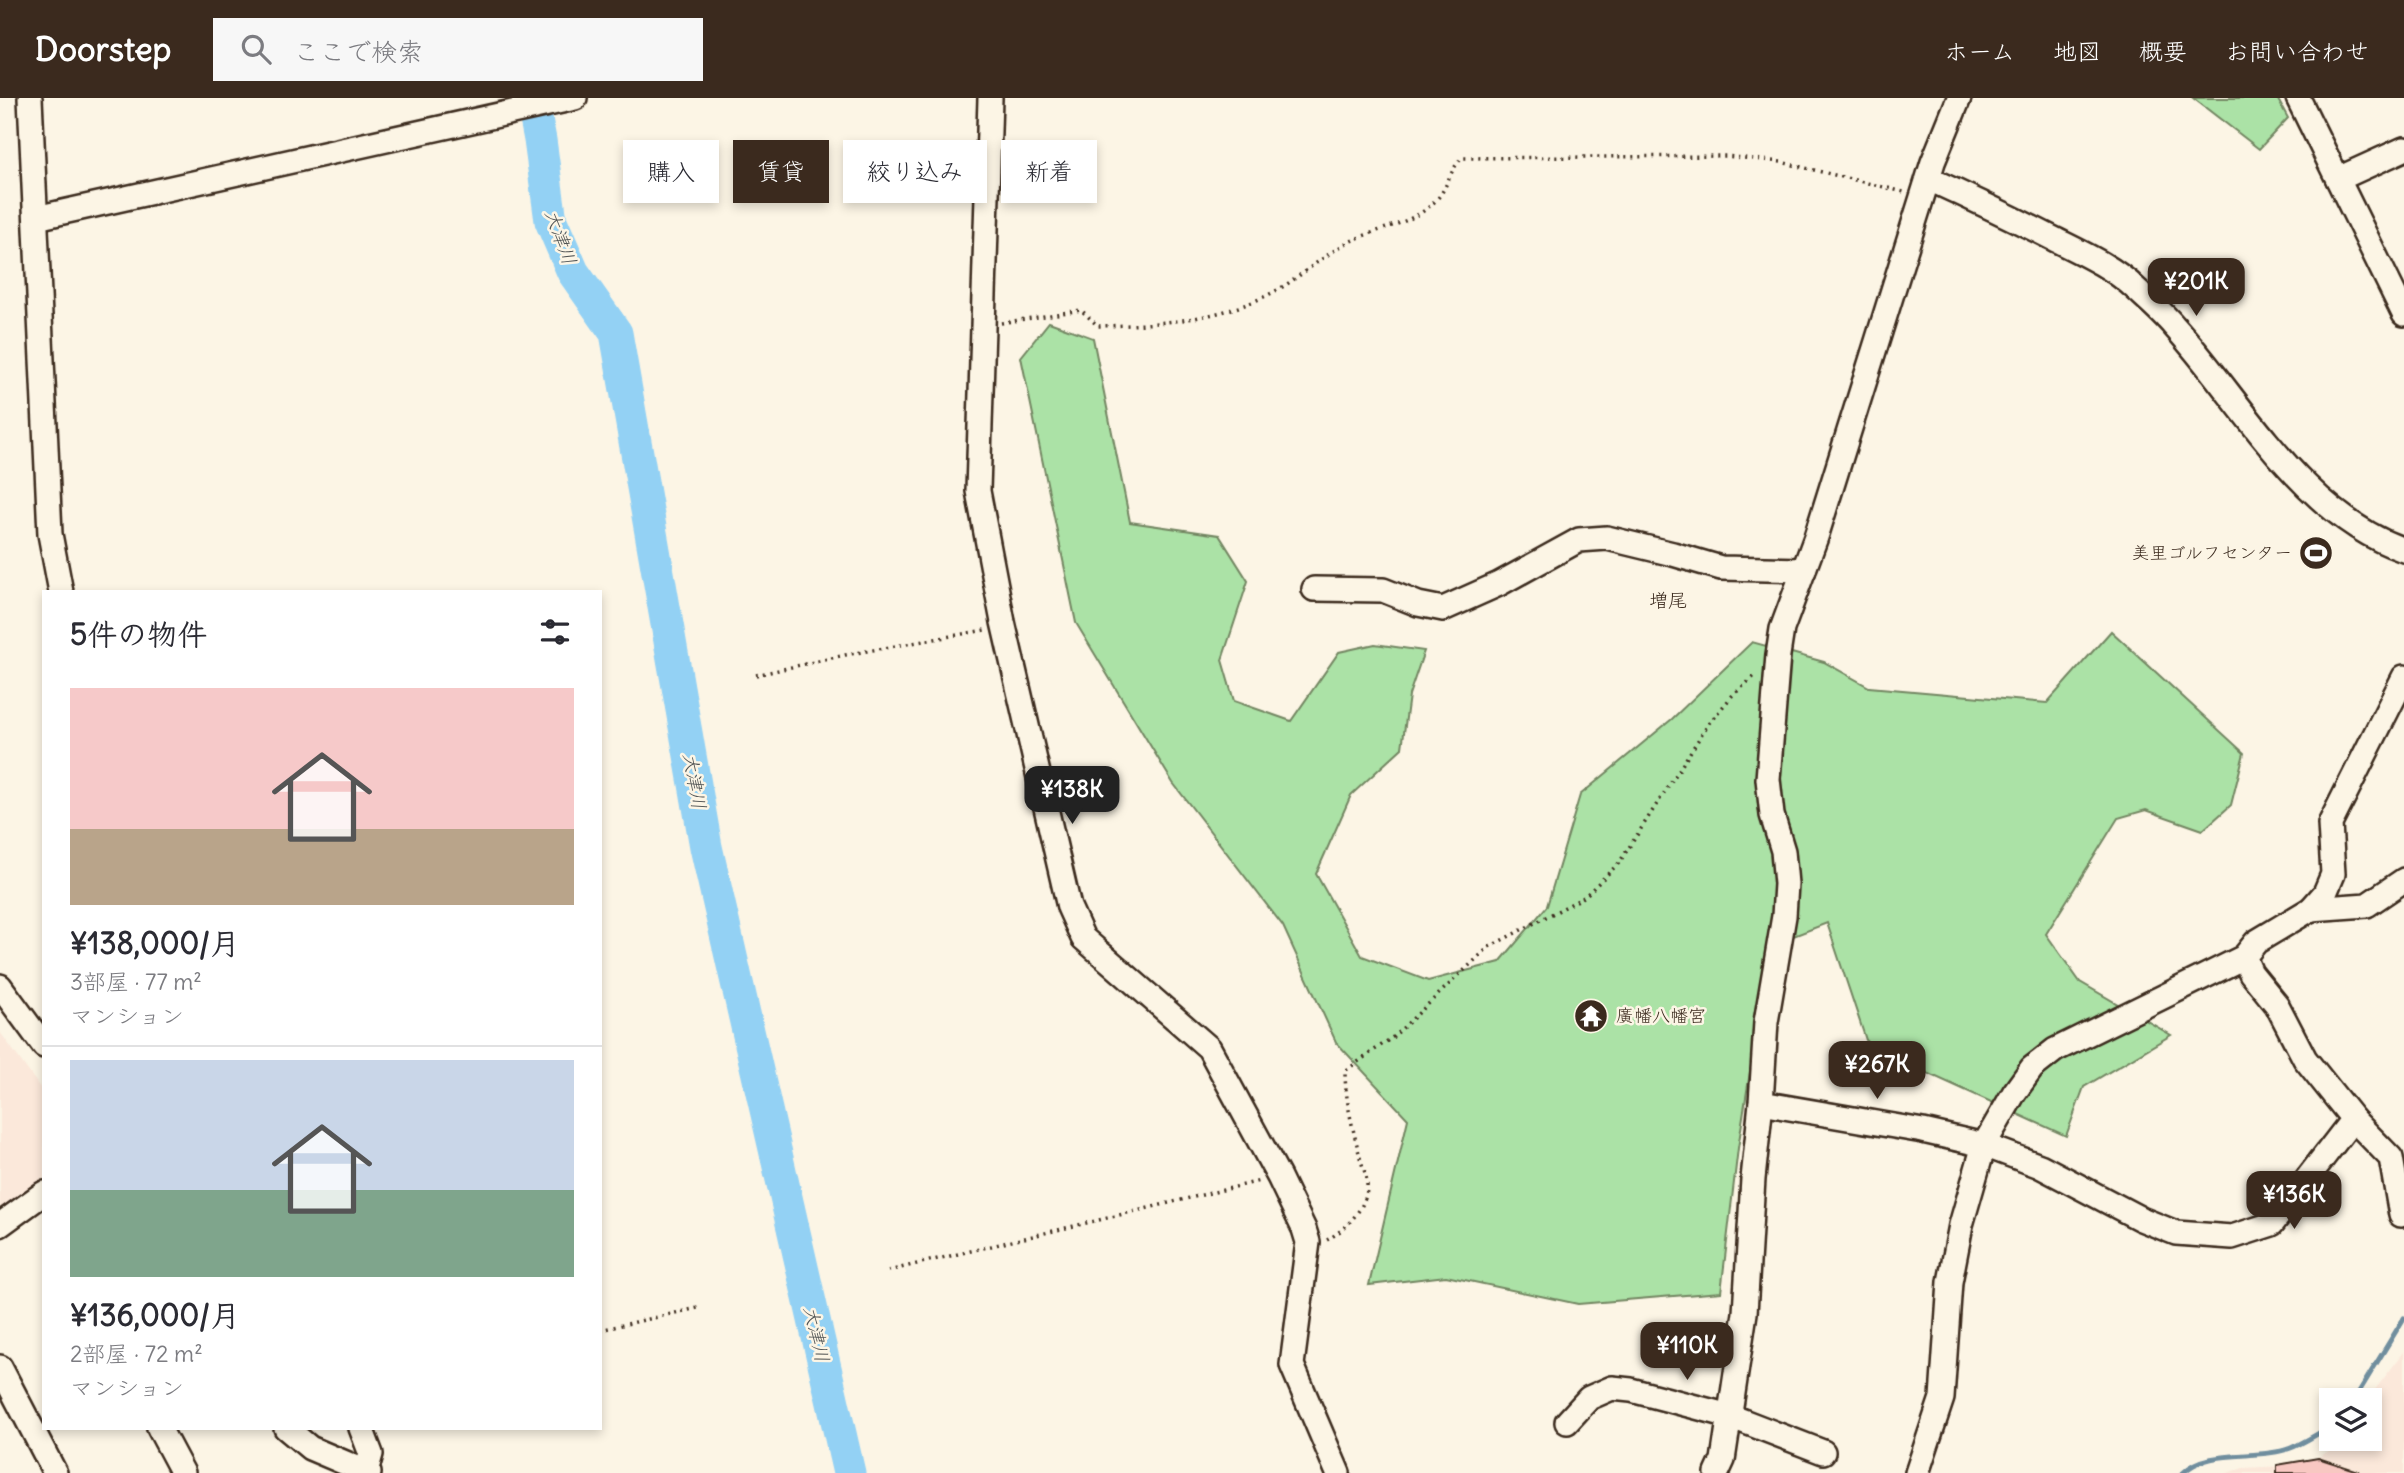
<!DOCTYPE html>
<html lang="ja">
<meta charset="utf-8">
<style>
body{margin:0;font-family:Delius,"Klee One",sans-serif;background:#f7f7f7;color:#2b2b33;height:100vh;display:flex;flex-direction:column;font-size:26px;white-space:nowrap}
*{box-sizing:border-box;margin:0}
p{font-size:23px;color:#7c7c81}
.icon{flex:none;width:38px;height:38px;fill:none;stroke:currentColor;stroke-width:2;stroke-linecap:round;stroke-linejoin:round}
.map{position:relative;flex:1;overflow:hidden}
.side{position:absolute;left:42px;top:492px;width:560px;height:840px;display:flex;flex-direction:column;background:#fff;border-radius:0px;box-shadow:0 4px 10px #0003}
.side>*{flex:none}
.guide{position:absolute;left:623px;top:42px;width:665px;height:63px;display:flex;gap:14px}
.controls{position:absolute;left:2319px;top:1290px;display:grid;gap:14px}
.controls a{display:grid;place-items:center;width:63px;height:63px;border-radius:0px;background:#fff;box-shadow:0 4px 10px #0003;font-size:35px}
.price{position:absolute;translate:-50% -60px;padding:0 16px;border-radius:14px;background:#3b2a1e;color:#fff;font-size:23px;line-height:46px;filter:drop-shadow(0 2px 4px #0008)}
.price::after{content:'';position:absolute;left:50%;top:42px;width:21px;height:16px;margin-left:-10px;background:inherit;clip-path:polygon(0 0,100% 0,50% 100%)}
.price.current{background:#222;color:#fff}
ul{padding:0;list-style:none}
li{display:grid;align-content:center;gap:14px;height:371px;padding:0 28px}
li+li{border-top:2px solid #e1e1e2}
li span{display:grid;place-items:center;height:217px;border-radius:0px;color:#555}
li>.icon{margin-inline-start:auto}
span .icon{width:126px;height:126px;fill:#fffc;stroke-width:1}
li b{font-size:30px}
h2{display:flex;justify-content:space-between;align-items:center;height:84px;padding:0 28px;font-size:30px}
.chip{padding:0 24px;border-radius:0px;background:#fff;box-shadow:0 4px 10px #0003;font-size:24px;line-height:63px}
.chip.current{background:#3b2a1e;color:#fff}
header{display:flex;align-items:center;gap:42px;box-sizing:border-box;height:98px;padding:0 35px;background:#3b2a1e;color:#fff}
header strong{font-size:33px}
nav{display:flex;gap:38px;margin-inline-start:auto;font-size:24px}
.search{width:490px;height:63px;background:#f7f7f7;display:flex;align-items:center;gap:18px;box-sizing:border-box;padding:0 24px;border-radius:0px;color:#7c7c81;font-size:26px}
.map>svg:first-child{display:block}
.built{fill:#fbe8da}
.green{fill:#abe2a6;stroke:#738662;stroke-width:2}
.lines{fill:none;stroke-linecap:round;stroke-linejoin:round}
.stream{stroke:#708e9e;stroke-width:5}
.river{stroke:#93d1f4;stroke-width:33}
.building{fill:#f8c8c2;stroke:#3b2a1e;stroke-width:2;filter:url(#shadow)}
.minor-casing{stroke:#3b2a1e;stroke-width:28}
.path{stroke:#3b2a1e;stroke-width:3.5;stroke-dasharray:2 5;stroke-linecap:butt}
.minor{stroke:#fcf5e5;stroke-width:23}
.labels{text-anchor:middle;stroke-width:5;stroke-linejoin:round;paint-order:stroke}
.poi-label{font-size:18px;fill:#3b2a1e;stroke:#fcf5e5;text-anchor:end}
.water-label{font-size:19px;font-style:italic;fill:#515454;stroke:#fcf5e5}
.neighbourhood-label{font-size:19px;fill:#3b2a1e;stroke:#fcf5e5}
</style>
<header>
<strong>Doorstep</strong>
<div class="search"><svg class="icon" aria-label="search" viewBox="0 0 24 24"><circle cx="10" cy="10" r="6"/><path d="M15 15l6 6"/></svg>ここで検索</div>
<nav><a>ホーム</a><a>地図</a><a>概要</a><a>お問い合わせ</a></nav>
</header>
<div class="map">
<svg width="2404" height="1375" viewBox="0 0 2404 1375">
<defs>
<filter id="shadow"><feDropShadow dx="4.5" dy="8" stdDeviation="0" flood-color="#0004"/></filter>
</defs>
<rect width="100%" height="100%" fill="#fcf5e5"/>
<filter id="ink" filterUnits="userSpaceOnUse"><feTurbulence type="fractalNoise" baseFrequency=".0143" numOctaves="2"/><feDisplacementMap in="SourceGraphic" scale="14" xChannelSelector="R" yChannelSelector="G"/><feConvolveMatrix kernelMatrix="1 2 1 2 8 2 1 2 1" color-interpolation-filters="sRGB"/></filter>
<g filter="url(#ink)">
<g class="built">
<path d="M 0,934 L 44,995 L 44,1080 L 0,1113 Z"/>
<path d="M 2404,1254 L 2404,1375 L 2227,1375 L 2243,1370 L 2285,1368 L 2313,1362 L 2336,1349 L 2342,1341 L 2370,1340 L 2370,1302 L 2367,1302 Z"/>
</g>
<g class="green">
<path d="M 2193,0 L 2277,0 L 2288,20 L 2259,51 Z"/>
<path d="M 1049,224 L 1093,240 L 1130,424 L 1219,437 L 1248,483 L 1222,562 L 1234,603 L 1291,623 L 1339,554 L 1375,546 L 1424,553 L 1409,597 L 1402,650 L 1351,697 L 1316,776 L 1362,858 L 1428,883 L 1500,864 L 1547,808 L 1580,697 L 1672,621 L 1752,544 L 1824,564 L 1869,589 L 2047,605 L 2111,533 L 2244,655 L 2231,707 L 2203,732 L 2146,712 L 2118,720 L 2046,836 L 2080,884 L 2171,937 L 2084,989 L 2066,1038 L 1868,948 L 1827,825 L 1770,847 L 1738,1050 L 1721,1194 L 1578,1206 L 1446,1178 L 1369,1187 L 1408,1021 L 1336,944 L 1283,828 L 1173,685 L 1076,525 L 1021,259 Z"/>
</g>
<g class="lines">
<g class="stream">
<path d="M 2354,1302 L 2404,1220"/>
<path d="M 2183,1375 C 2207,1350 2257,1362 2288,1351 C 2302,1346 2317,1336 2331,1328"/>
</g>
<path class="river" d="M 532,0 L 540,42 L 551,123 L 573,174 L 616,235 L 706,749 L 849,1375"/>
</g>
<path class="building" d="M 2318,1360 L 2358,1373 L 2357,1375 L 2277,1375 L 2277,1367 Z"/>
<g class="lines">
<g class="minor-casing">
<g id="minor">
<path d="M 30,0 L 50,436 L 61,494"/>
<path d="M 990,0 L 978,393 L 1003,524 L 1069,809 L 1083,840 L 1209,950 L 1279,1079 L 1304,1131 L 1308,1144 L 1292,1267 L 1338,1375"/>
<path d="M 2298,0 L 2404,216"/>
<path d="M 1929,81 C 1971,100 2013,120 2054,141 C 2082,155 2113,169 2136,191 C 2149,203 2163,215 2174,228 C 2243,304 2302,417 2404,452"/>
<path d="M 2338,81 L 2404,51"/>
<path d="M 36,120 L 575,0"/>
<path d="M 1314,491 L 1383,492 L 1418,506 L 1443,511 L 1499,486 L 1579,442 L 1607,440 L 1673,456 L 1721,470 L 1804,472"/>
<path d="M 2311,811 L 2367,807 L 2404,782"/>
<path d="M 0,888 L 44,948"/>
<path d="M 1761,1005 L 1923,1033 L 1984,1047 L 2040,1068 L 2141,1121 L 2176,1135 L 2232,1139 L 2272,1126 L 2353,1021 L 2305,961 L 2277,907 L 2251,875 L 2244,859"/>
<path d="M 2353,1021 L 2391,1060 L 2401,1117"/>
<path d="M 0,1127 L 44,1095"/>
<path d="M 0,1269 L 55,1375"/>
<path d="M 1567,1324 L 1589,1300 L 1612,1290 L 1631,1292 L 1730,1318 L 1823,1354"/>
<path d="M 159,1330 L 183,1375"/>
<path d="M 286,1330 L 310,1350 L 369,1375"/>
<path d="M 361,1330 L 371,1356 L 366,1374"/>
<path d="M 1717,1375 L 1723,1362 L 1745,1215 L 1753,1081 L 1761,1005 L 1766,924 L 1784,818 L 1786,786 L 1783,753 L 1772,717 L 1768,681 L 1778,557 L 1782,531 L 1816,439 L 1933,64 L 1959,0"/>
<path d="M 1917,1375 L 1942,1300 L 1950,1184 L 1961,1127 L 1984,1047 L 2014,995 L 2032,970 L 2055,952 L 2244,859 L 2256,844 L 2311,811 L 2325,795 L 2333,776 L 2330,726 L 2404,579"/>
</g>
</g>
<g class="path">
<path d="M 1001,225 L 1081,212 L 1098,228 C 1160,227 1231,221 1284,188 C 1307,173 1327,155 1351,143 C 1379,130 1417,125 1437,101 C 1448,89 1449,73 1462,60 L 1726,58 L 1781,64 L 1904,94"/>
<path d="M 756,577 L 845,557 L 985,532"/>
<path d="M 1327,1142 C 1345,1132 1369,1108 1367,1086 C 1367,1077 1362,1068 1360,1059 C 1353,1031 1345,1002 1345,973 L 1393,939 L 1489,849 L 1584,799 L 1619,765 L 1709,625 L 1732,598 L 1757,576"/>
<path d="M 888,1173 L 1260,1083"/>
<path d="M 600,1232 L 702,1209"/>
</g>
<use href="#minor" class="minor"/>
</g>
</g>
<defs>
<g id="stadium-disc" transform="scale(1.75)"><circle r="9.5" fill="#3b2a1e" stroke="#fcf5e5"/><path d="M0-5a6.5 5 0 1 0 0 10a6.5 5 0 1 0 0-10ZM-3.5-1.8h7v3.6h-7Z" fill="#fff"/></g>
<g id="temple-disc" transform="scale(1.75)"><circle r="9.5" fill="#3b2a1e" stroke="#fcf5e5"/><path d="M0-6L5-2H3V0L6.5 2.5H4V6H1.5V3h-3V6H-4V2.5H-6.5L-3 0V-2H-5Z" fill="#fff"/></g>
</defs>
<g fill-rule="evenodd">
<use href="#stadium-disc" x="2316" y="455"/>
<use href="#temple-disc" x="1591" y="918"/>
</g>
<g class="labels">
<g class="poi-label">
<text x="2292" y="461">美里ゴルフセンター</text>
<text x="1616" y="924" text-anchor="start">廣幡八幡宮</text>
</g>
<g class="water-label">
<text transform="translate(561 139) rotate(70)" y="7">大津川</text>
<text transform="translate(695 683) rotate(80)" y="7">大津川</text>
<text transform="translate(817 1236) rotate(77)" y="7">大津川</text>
</g>
<g class="neighbourhood-label">
<text x="1668" y="509">増尾</text>
</g>
</g>
</svg>
<div class="controls">
<a><svg class="icon" aria-label="layers" viewBox="0 0 24 24"><path d="M12 4l9 5-9 5-9-5zM3 14l9 5 9-5"/></svg></a>
</div>
<b class="price" style="left:2196px;top:220px">¥201K</b>
<b class="price current" style="left:1072px;top:728px">¥138K</b>
<b class="price" style="left:1877px;top:1003px">¥267K</b>
<b class="price" style="left:2294px;top:1133px">¥136K</b>
<b class="price" style="left:1687px;top:1284px">¥110K</b>
<div class="guide">
<a class="chip">購入</a>
<a class="chip current">賃貸</a>
<a class="chip">絞り込み</a>
<a class="chip">新着</a>
</div>
<section class="side">
<h2>5件の物件<svg class="icon" aria-label="filters" viewBox="0 0 24 24"><path d="M4 7h16M4 17h16"/><circle cx="9" cy="7" r="2"/><circle cx="15" cy="17" r="2"/></svg></h2>
<ul>
<li><span style="background:linear-gradient(#f6c9c9 65%,#b9a48a 0)"><svg class="icon" aria-label="home" viewBox="0 0 24 24"><path d="M3 11l9-7 9 7M6 9v11h12V9"/></svg></span><div><b>¥138,000/月</b><p>3部屋 · 77 m²</p><p>マンション</p></div></li>
<li><span style="background:linear-gradient(#c9d6e8 60%,#7fa58c 0)"><svg class="icon" aria-label="home" viewBox="0 0 24 24"><path d="M3 11l9-7 9 7M6 9v11h12V9"/></svg></span><div><b>¥136,000/月</b><p>2部屋 · 72 m²</p><p>マンション</p></div></li>
</ul>
</section>
</div>
